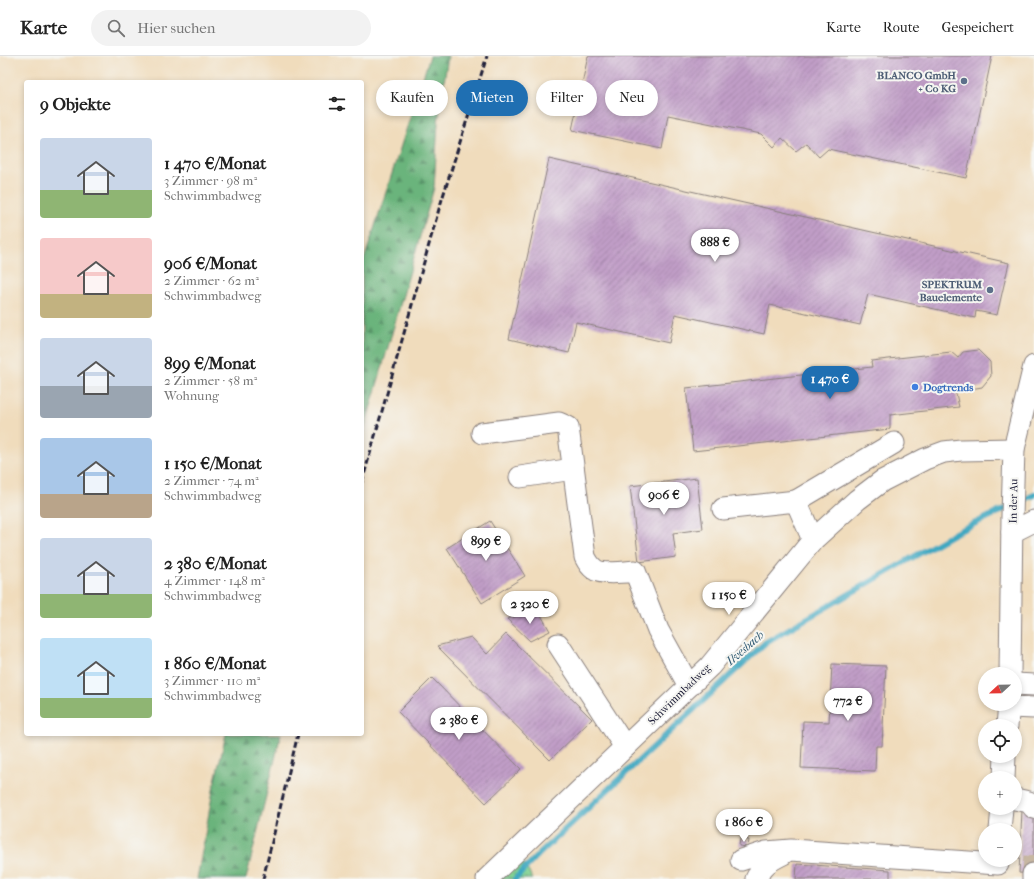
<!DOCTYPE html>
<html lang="de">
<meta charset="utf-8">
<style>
body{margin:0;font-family:"IM FELL French Canon",serif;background:#f2f2f2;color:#222;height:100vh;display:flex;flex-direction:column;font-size:15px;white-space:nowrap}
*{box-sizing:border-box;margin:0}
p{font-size:13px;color:#767676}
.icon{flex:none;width:22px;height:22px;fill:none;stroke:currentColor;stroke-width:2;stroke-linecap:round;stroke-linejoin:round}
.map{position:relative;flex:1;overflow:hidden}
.drawer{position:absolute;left:24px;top:24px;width:340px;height:656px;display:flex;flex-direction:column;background:#fff;border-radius:4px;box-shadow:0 2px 6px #0003}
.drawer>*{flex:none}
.hud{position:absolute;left:376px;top:24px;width:380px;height:36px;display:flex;gap:8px}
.needle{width:26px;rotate:248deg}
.tools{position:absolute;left:978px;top:611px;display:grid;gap:8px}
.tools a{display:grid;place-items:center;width:44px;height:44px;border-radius:50%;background:#fff;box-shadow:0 2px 6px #0003;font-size:20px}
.price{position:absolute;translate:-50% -34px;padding:0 9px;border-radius:14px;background:#fff;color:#222;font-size:13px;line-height:26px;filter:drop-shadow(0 1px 2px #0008)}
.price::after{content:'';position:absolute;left:50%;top:24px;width:12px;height:9px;margin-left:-6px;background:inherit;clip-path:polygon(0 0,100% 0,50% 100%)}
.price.selected{background:#1f6fb2;color:#fff}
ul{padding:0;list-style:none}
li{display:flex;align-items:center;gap:12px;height:100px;padding:0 16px}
li span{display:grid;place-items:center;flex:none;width:112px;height:80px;border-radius:4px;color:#555}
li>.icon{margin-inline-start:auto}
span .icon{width:48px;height:48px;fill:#fffc;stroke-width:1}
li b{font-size:17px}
h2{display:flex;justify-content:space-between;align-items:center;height:48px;padding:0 16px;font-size:17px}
.tag{padding:0 14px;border-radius:18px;background:#fff;box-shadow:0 2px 6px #0003;font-size:14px;line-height:36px}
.tag.selected{background:#1f6fb2;color:#fff}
header{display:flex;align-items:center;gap:24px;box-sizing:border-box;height:56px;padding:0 20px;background:#fff;border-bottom:1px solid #e0e0e0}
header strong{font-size:19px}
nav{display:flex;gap:22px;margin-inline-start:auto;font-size:14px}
.search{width:280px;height:36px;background:#f2f2f2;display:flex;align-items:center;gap:10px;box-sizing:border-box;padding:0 14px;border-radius:22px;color:#767676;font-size:15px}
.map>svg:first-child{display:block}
.grass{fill:url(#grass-dots);stroke:#527a66}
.forest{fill:url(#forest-firs);stroke:#466b5c}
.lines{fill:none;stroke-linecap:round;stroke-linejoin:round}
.stream{stroke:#40a8c1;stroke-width:6}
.building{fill:url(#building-hatch)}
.minor-tunnel{stroke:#c7b7a2;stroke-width:21;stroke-dasharray:21 10;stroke-linecap:butt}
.minor-casing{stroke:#897f7c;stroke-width:23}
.minor{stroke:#fff;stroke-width:21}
.rail{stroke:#22223b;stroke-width:3;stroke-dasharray:6 3;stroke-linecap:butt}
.service-dot{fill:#5c6f8a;stroke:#f6f6f2;stroke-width:1.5}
.shop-dot{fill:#3f7fe0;stroke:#f6f6f2;stroke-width:1.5}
.labels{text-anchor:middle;stroke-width:4;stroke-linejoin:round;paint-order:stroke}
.service-label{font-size:11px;font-weight:bold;fill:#4e5e75;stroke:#f6f6f2;text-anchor:end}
.shop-label{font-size:11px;font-weight:bold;fill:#366cbe;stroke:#f6f6f2;text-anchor:start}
.street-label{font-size:11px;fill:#22223b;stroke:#f6f6f2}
.water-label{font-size:12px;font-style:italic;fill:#2e5871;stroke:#f6f6f2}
</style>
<header>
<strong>Karte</strong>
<div class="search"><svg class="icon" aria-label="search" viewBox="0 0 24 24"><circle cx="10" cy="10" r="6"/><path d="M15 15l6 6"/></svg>Hier suchen</div>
<nav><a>Karte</a><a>Route</a><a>Gespeichert</a></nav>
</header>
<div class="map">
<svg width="1034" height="823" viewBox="0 0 1034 823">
<defs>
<pattern id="grass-dots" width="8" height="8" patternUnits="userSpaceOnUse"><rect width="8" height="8" fill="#83d292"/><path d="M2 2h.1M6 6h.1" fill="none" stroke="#71b47f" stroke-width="1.8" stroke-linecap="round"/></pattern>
<pattern id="forest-firs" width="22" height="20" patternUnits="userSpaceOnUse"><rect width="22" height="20" fill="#6ab47c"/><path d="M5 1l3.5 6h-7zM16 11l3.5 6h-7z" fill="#579267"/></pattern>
<pattern id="building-hatch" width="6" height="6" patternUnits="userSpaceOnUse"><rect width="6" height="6" fill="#c19ec7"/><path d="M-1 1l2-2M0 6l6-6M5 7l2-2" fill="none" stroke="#9c80a3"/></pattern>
</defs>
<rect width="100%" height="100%" fill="#f6f6f2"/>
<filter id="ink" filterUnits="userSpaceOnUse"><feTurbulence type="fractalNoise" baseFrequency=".025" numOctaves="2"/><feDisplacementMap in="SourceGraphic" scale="8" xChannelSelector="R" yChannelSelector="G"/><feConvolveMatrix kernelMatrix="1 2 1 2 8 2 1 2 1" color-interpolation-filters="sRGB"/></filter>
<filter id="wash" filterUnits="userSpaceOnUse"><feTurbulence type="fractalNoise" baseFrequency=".012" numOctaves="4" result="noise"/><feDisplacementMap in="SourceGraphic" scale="16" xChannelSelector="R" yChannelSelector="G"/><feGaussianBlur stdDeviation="0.9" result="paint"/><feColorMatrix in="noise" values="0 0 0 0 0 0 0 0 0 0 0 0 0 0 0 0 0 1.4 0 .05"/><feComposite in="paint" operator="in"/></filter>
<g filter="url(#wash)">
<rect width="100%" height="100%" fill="#f0dcbc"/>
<path class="grass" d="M 516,795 L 533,823 L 487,823 Z"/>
<g class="forest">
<path d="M 430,0 L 448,0 L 438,66 L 434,132 L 362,381 L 362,210 Z"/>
<path d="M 226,678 L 281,678 L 246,823 L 197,823 L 214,729 Z"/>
</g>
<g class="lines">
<path class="stream" d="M 515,823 L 540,797 L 766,586 L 955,477 L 1034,439"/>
</g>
<g id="blocks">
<g class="building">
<path d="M 588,0 L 992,0 L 966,122 L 828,93 L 819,101 L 806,87 L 796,95 L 782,82 L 774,91 L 761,78 L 668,59 L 662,93 L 572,74 Z"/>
<path d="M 549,103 L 1009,207 L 997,259 L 976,255 L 975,262 L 868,238 L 860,269 L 770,249 L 764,278 L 675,258 L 669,287 L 576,266 L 569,297 L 509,283 Z"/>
<path d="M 978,294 L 990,306 L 991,320 L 982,331 L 965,334 L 960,329 L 955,333 L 959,351 L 890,359 L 890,373 L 693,395 L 686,332 L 872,311 L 871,305 L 951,296 L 958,302 L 963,296 Z"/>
<path d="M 697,422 L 703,473 L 673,477 L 676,501 L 639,506 L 630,430 Z"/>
<path d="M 490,465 L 525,520 L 482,547 L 447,492 Z"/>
<path d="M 538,554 L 550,575 L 530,585 L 507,563 Z"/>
<path d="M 506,578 L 592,663 L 550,704 L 437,590 L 471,581 L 487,598 Z"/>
<path d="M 832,608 L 886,610 L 882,690 L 876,690 L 875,715 L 801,712 L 803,665 L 829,666 Z"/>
<path d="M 432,622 L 521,713 L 486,747 L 398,656 Z"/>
<path d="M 1022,754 L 1034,755 L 1034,818 L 1019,817 Z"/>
<path d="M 740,783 L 749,784 L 748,791 L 739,790 Z"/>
<path d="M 797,808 L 890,814 L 890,823 L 796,823 Z"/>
</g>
</g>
</g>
<g filter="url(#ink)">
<use href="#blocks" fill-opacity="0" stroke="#897f7c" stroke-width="1"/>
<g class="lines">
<path class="minor-tunnel" d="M 1033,818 L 1034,800"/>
<g class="minor-casing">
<g id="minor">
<path d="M 482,377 L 559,367 L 568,371 L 585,501 C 587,505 590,510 594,513 C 601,519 625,516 635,515 L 658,574 L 689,630"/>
<path d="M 520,421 L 573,413"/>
<path d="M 796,445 L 894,387"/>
<path d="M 723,453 L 796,445 L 813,484"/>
<path d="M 1012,476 L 1034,465"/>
<path d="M 558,588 L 625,691"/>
<path d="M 1010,618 L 1012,460 L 1014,393 L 1034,310"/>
<path d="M 1015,628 L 1034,629"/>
<path d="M 1008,651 L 1034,652"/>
<path d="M 1007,670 L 1009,648"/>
<path d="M 1004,722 L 1005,700"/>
<path d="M 1015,743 L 1029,746 L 1034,752"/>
<path d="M 1000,774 L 1002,752"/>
<path d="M 741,804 L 766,796 L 791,794 L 998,808"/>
<path d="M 487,823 L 710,610 L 813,484 L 857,444 L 882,425 L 925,403 L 944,396 L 961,394 L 1014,393"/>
<path d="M 756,823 C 763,808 769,805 783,798"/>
<path d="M 1033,823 L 1033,818"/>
</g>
</g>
<use href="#minor" class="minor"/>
<g class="rail">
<path d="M 362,426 L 439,153 L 487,0"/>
<path d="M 263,823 L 298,678"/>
</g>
</g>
</g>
<g class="service-dot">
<circle cx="964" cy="25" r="4"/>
<circle cx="990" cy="234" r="4"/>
</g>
<circle class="shop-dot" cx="915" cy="331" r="4"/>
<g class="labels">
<g class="service-label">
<text x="956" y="23">BLANCO GmbH<tspan x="956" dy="13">+ Co KG</tspan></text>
<text x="982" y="232">SPEKTRUM<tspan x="982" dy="13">Bauelemente</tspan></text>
</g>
<g class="shop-label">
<text x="923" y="335">Dogtrends</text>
</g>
<g class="street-label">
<text transform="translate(1013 445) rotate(-89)" y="4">In der Au</text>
<text transform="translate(679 638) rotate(-44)" y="4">Schwimmbadweg</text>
</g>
<g class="water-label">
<text transform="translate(745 592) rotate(-41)" y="4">Ilvesbach</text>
</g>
</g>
</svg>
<div class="tools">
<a><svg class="needle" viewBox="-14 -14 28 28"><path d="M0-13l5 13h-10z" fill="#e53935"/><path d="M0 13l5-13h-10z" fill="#767676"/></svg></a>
<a><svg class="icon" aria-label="locate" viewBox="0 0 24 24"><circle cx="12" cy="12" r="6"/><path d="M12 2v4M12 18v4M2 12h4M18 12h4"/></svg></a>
<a>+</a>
<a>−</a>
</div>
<b class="price" style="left:715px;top:207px">888 €</b>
<b class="price selected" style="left:830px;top:344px">1 470 €</b>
<b class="price" style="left:664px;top:460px">906 €</b>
<b class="price" style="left:486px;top:506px">899 €</b>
<b class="price" style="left:729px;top:560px">1 150 €</b>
<b class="price" style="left:530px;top:569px">2 320 €</b>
<b class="price" style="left:848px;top:666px">772 €</b>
<b class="price" style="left:459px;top:685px">2 380 €</b>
<b class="price" style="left:744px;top:787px">1 860 €</b>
<div class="hud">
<a class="tag">Kaufen</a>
<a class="tag selected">Mieten</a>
<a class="tag">Filter</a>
<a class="tag">Neu</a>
</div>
<section class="drawer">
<h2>9 Objekte<svg class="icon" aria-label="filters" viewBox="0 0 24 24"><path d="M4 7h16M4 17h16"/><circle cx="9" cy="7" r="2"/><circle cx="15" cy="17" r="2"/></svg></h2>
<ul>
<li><span style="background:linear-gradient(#c9d6e8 65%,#8fb573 0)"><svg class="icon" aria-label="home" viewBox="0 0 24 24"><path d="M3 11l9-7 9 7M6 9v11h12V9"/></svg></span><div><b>1 470 €/Monat</b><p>3 Zimmer · 98 m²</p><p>Schwimmbadweg</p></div></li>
<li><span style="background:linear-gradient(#f6c9c9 70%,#c2b280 0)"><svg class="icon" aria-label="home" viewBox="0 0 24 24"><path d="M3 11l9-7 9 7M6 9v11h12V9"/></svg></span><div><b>906 €/Monat</b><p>2 Zimmer · 62 m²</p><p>Schwimmbadweg</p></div></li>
<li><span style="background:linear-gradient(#c9d6e8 60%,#9aa5b1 0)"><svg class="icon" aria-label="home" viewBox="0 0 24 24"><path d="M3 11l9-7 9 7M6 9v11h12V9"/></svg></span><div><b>899 €/Monat</b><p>2 Zimmer · 58 m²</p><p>Wohnung</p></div></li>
<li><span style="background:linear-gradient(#a9c7e8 70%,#b9a48a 0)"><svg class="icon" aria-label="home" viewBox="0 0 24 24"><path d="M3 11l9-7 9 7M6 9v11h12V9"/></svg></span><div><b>1 150 €/Monat</b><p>2 Zimmer · 74 m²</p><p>Schwimmbadweg</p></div></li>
<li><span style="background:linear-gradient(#c9d6e8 70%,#8fb573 0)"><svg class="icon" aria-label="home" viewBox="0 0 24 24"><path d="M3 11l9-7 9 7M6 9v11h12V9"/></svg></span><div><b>2 380 €/Monat</b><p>4 Zimmer · 148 m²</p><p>Schwimmbadweg</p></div></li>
<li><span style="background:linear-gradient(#bfe0f5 75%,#8fb573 0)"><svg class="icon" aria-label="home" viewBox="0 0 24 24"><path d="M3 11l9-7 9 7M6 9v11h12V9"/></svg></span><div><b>1 860 €/Monat</b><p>3 Zimmer · 110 m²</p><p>Schwimmbadweg</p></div></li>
</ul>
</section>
</div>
